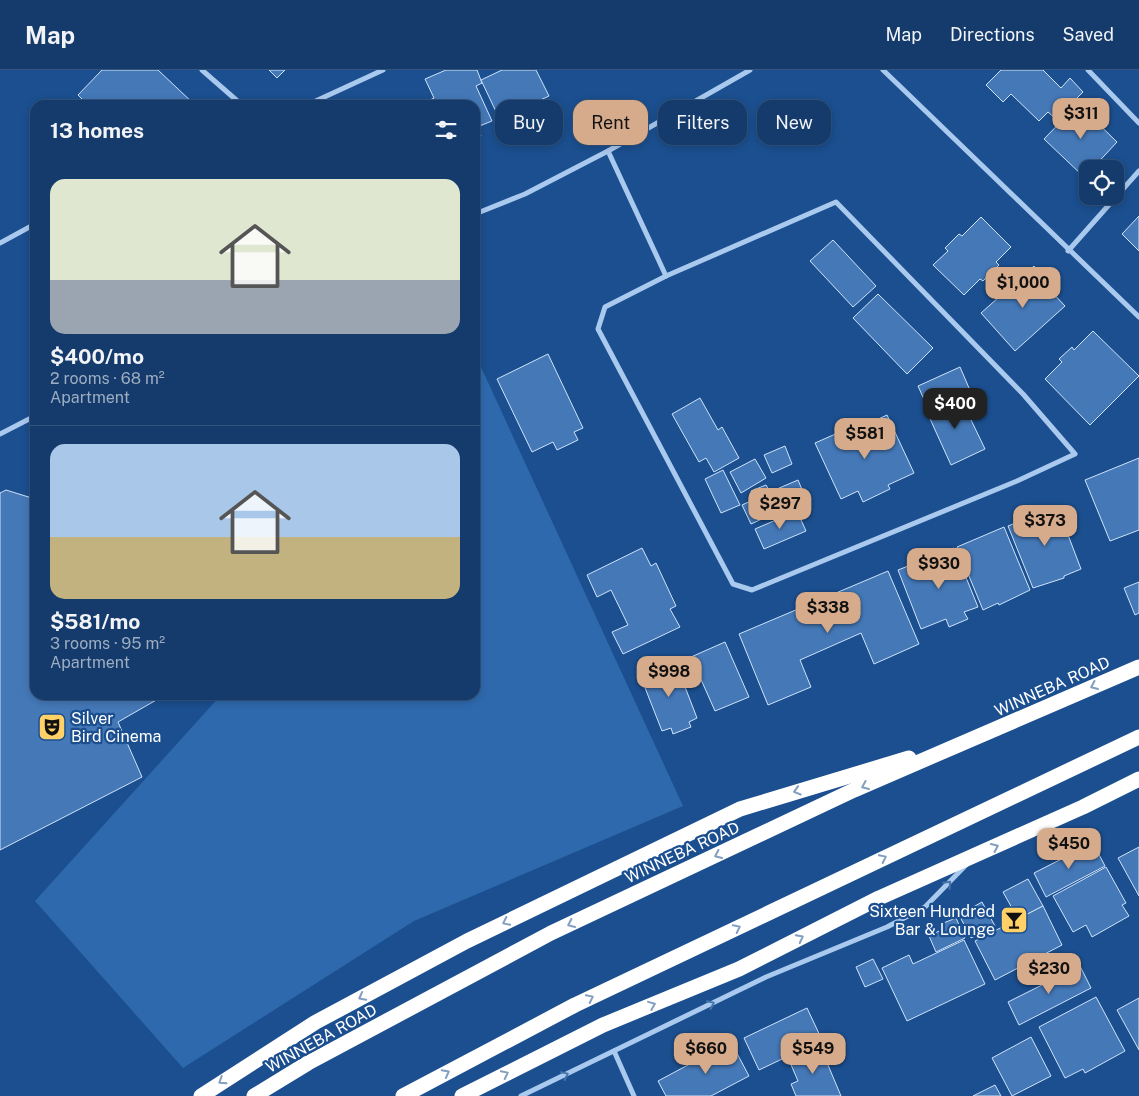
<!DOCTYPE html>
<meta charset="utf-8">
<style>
body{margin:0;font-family:"Public Sans",sans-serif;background:#214673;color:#f1f3f6;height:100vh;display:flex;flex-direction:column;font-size:19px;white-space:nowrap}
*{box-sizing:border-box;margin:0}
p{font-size:16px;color:#9dadc1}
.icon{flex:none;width:28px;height:28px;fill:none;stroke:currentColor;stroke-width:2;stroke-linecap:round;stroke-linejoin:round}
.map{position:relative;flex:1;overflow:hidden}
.sheet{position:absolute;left:30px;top:30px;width:450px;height:600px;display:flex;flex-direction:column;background:#143b6b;border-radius:15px;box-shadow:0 2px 8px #0003,0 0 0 1px #33557e}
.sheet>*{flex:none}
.top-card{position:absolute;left:495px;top:30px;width:475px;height:45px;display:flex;gap:10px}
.fabs{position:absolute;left:1079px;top:90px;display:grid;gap:10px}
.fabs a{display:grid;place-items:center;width:45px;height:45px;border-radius:10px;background:#143b6b;box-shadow:0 2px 8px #0003,0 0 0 1px #33557e;font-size:25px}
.price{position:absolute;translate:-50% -42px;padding:0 11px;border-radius:10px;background:#d6ab8b;color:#111;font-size:16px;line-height:32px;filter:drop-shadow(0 1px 2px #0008)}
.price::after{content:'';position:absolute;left:50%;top:30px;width:15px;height:11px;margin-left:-8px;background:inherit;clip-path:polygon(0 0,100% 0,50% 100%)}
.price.current{background:#222;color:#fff}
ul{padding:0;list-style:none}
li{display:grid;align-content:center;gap:10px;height:265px;padding:0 20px}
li+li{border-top:1px solid #33557e}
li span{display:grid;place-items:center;height:155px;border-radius:15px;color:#555}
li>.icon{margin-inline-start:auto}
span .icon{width:90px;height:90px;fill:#fffc;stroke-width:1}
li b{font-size:21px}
h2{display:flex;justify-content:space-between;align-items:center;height:60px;padding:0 20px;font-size:21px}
.tag{padding:0 18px;border-radius:15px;background:#143b6b;box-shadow:0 2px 8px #0003,0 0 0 1px #33557e;font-size:18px;line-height:45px}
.tag.current{background:#d6ab8b;color:#111}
header{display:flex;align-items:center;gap:30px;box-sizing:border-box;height:70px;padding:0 25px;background:#143b6b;border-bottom:1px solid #33557e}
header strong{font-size:24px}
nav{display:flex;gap:28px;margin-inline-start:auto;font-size:18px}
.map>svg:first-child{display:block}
.green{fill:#2e69ad}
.building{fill:#4478b7;stroke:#cfe3fa}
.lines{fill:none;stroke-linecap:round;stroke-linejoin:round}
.street{stroke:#a9c9ee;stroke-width:5}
.highway{stroke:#fff;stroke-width:15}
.oneway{stroke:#829ec1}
.oneway2{stroke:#4674ac}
.labels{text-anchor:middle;stroke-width:4.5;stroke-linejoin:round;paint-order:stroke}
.street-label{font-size:16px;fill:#fff;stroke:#1b4f8f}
.poi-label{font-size:16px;fill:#fff;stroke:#1b4f8f;text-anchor:start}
</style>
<header>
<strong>Map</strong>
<nav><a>Map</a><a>Directions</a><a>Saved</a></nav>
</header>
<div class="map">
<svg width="1139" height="1026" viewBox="0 0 1139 1026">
<rect width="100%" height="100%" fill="#1b4f8f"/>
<path class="green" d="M 475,284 L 683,736 L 414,851 L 183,998 L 35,831 L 221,625 L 475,625 Z"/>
<g class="building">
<path d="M 102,0 L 158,0 L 195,35 L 88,35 L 78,25 Z"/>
<path d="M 269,0 L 285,0 L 277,8 Z"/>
<path d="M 446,0 L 477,0 L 482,13 L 476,16 L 492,51 L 477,57 L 481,66 L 475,69 L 475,35 L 425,35 L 424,33 L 434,28 L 425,9 Z"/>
<path d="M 502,0 L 536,0 L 549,26 L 534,33 L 539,43 L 519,52 L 514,43 L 500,50 L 481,10 Z"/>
<path d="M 1001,0 L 1043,0 L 1061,18 L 1070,8 L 1083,22 L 1056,49 L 1048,42 L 1039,51 L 1011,24 L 1003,32 L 986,15 Z"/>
<path d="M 1078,34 L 1117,72 L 1092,99 L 1088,99 L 1084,107 L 1044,69 Z"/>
<path d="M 1139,146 L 1139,181 L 1122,164 Z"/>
<path d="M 981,147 L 1011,177 L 996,192 L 999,195 L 983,211 L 980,209 L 964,225 L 933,195 L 948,181 L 945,178 L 959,164 L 962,166 Z"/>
<path d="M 833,170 L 876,216 L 853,237 L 810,191 Z"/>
<path d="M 1034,196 L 1052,216 L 1049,219 L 1065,236 L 1015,281 L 981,243 Z"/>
<path d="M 878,224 L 933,278 L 907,304 L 853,248 Z"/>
<path d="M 1093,261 L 1139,306 L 1090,355 L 1045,309 L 1062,292 L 1059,289 L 1072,277 L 1074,280 Z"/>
<path d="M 548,284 L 583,358 L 574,362 L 578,370 L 557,380 L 553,372 L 532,382 L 497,309 Z"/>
<path d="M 960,297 L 969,318 L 927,336 L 918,316 Z"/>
<path d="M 959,325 L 985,379 L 951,395 L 926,340 Z"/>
<path d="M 700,328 L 718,360 L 722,357 L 739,388 L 714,402 L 706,388 L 699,392 L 672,344 Z"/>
<path d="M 887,345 L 914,403 L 888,415 L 890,419 L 863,432 L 858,421 L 841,429 L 815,373 L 840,362 L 842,366 Z"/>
<path d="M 785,376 L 792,394 L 772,403 L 764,385 Z"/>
<path d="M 1139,388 L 1139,460 L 1110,471 L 1085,410 Z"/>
<path d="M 755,389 L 766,408 L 741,423 L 730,402 Z"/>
<path d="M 723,400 L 740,435 L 721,443 L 705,409 Z"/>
<path d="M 798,410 L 806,429 L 751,454 L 742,435 L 755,429 L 751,421 L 766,415 L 770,422 Z"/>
<path d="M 6,420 L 35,429 L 35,625 L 165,625 L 118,652 L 142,707 L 0,780 L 0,423 Z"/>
<path d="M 1057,436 L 1081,499 L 1064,506 L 1064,508 L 1033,518 L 1008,456 Z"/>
<path d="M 797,441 L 806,461 L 764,479 L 755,459 Z"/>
<path d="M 1004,457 L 1030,520 L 999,535 L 998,533 L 983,540 L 957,477 Z"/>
<path d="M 642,478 L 651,496 L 656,493 L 676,536 L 670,539 L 680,557 L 623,584 L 612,562 L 628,555 L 611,520 L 597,527 L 587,505 Z"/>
<path d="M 954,478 L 978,537 L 964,542 L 968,549 L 949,557 L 946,549 L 921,559 L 898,500 Z"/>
<path d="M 888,501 L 919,574 L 874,594 L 861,563 L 800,590 L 811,617 L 768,635 L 739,564 Z"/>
<path d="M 1139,512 L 1139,543 L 1135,545 L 1124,518 Z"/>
<path d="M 725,572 L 749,627 L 715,641 L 691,587 Z"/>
<path d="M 675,591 L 697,648 L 689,652 L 691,657 L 673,664 L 671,658 L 662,661 L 640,605 Z"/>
<path d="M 1093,773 L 1105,796 L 1046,827 L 1034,803 Z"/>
<path d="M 1139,777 L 1139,826 L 1118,788 Z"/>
<path d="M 1106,797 L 1126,833 L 1122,835 L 1129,846 L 1092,867 L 1086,855 L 1073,862 L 1053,826 Z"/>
<path d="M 1028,809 L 1043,836 L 1018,849 L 1003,822 Z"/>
<path d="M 982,832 L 995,856 L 971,868 L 959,845 Z"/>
<path d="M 1043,836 L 1062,875 L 995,910 L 975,871 Z"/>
<path d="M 956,848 L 965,868 L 936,882 L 929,866 L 943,859 L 941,854 Z"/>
<path d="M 964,870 L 985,914 L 907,951 L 882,898 L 909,885 L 913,894 Z"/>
<path d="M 873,889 L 883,909 L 865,917 L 856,897 Z"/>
<path d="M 1080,896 L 1091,918 L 1019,955 L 1008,932 Z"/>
<path d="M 1096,927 L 1125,981 L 1085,1003 L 1083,999 L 1065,1008 L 1039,957 Z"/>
<path d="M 1139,928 L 1139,980 L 1117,940 Z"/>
<path d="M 807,938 L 822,970 L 759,1000 L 744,968 Z"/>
<path d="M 1031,967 L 1051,1006 L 1012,1026 L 992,988 Z"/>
<path d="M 731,972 L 749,1006 L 711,1026 L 666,1026 L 658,1011 Z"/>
<path d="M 820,976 L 841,1026 L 796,1026 L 791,1014 L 798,1011 L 789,990 Z"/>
<path d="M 995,1015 L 1001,1026 L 973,1026 Z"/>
</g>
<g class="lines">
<g class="street">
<path d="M 202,0 L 242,35"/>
<path d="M 883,0 L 1139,247"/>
<path d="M 1088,0 L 1139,53"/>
<path d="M 307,35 L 383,0"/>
<path d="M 608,81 L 666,206"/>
<path d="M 836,132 L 1023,324 L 1075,384 L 1017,411 L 752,520 L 733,514 L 598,259 L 605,237 L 666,206 Z"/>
<path d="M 475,144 L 525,124 L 608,81 L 750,0"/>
<path d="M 0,173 L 35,154"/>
<path d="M 1068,181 L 1139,101"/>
<path d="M 0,364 L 35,346"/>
<path d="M 614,981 L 634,1026"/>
<path d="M 521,1026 L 766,907 L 887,857 L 925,837 L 966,795"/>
</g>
<g class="highway">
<path d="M 201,1026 L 316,952 L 467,871 L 740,739 L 909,688"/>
<path d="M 254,1026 L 308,993 L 551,863 L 854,720 L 1139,597"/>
<path d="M 403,1026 L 575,935 L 1139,667"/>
<path d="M 462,1026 L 603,955 L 739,899 L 879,828 L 1083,737 L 1139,709"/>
</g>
</g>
<defs><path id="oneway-chevron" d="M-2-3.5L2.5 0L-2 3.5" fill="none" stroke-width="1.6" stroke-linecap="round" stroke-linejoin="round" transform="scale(1.25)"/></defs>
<g class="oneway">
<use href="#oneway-chevron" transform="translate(1094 616) rotate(156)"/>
<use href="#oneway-chevron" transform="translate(865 716) rotate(157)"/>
<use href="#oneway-chevron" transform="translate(797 721) rotate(163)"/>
<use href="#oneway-chevron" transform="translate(995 777) rotate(-24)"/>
<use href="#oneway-chevron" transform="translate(718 785) rotate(155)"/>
<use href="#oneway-chevron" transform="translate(883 788) rotate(-26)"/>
<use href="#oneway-chevron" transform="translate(506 852) rotate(154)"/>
<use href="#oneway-chevron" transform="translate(571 854) rotate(155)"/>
<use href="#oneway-chevron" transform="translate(737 858) rotate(-26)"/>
<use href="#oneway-chevron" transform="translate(800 868) rotate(-27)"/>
<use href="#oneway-chevron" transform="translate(362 927) rotate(152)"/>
<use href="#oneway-chevron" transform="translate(590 928) rotate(-26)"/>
<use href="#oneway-chevron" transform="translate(652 935) rotate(-22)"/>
<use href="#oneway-chevron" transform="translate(446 1003) rotate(-28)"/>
<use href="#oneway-chevron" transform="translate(505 1004) rotate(-26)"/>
<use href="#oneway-chevron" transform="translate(222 1011) rotate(147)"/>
</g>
<g class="oneway2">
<use href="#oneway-chevron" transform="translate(948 814) rotate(-47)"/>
<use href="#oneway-chevron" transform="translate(711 934) rotate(-26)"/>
<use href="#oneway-chevron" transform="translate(565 1005) rotate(-26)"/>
</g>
<defs>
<g id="theatre-square" transform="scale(1.4375)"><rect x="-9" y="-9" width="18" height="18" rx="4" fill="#ffd166" stroke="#1b4f8f"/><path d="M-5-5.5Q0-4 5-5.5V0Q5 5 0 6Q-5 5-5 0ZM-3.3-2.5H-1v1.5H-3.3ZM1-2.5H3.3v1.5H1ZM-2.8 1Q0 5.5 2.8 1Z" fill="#111"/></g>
<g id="bar-square" transform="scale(1.4375)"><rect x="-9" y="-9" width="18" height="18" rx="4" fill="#ffd166" stroke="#1b4f8f"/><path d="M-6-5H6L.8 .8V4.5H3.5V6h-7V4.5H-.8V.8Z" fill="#111"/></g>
</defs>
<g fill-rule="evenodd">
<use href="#theatre-square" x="52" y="657"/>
<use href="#bar-square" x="1014" y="850"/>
</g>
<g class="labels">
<g class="street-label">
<text transform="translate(1052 616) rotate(-24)" y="6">WINNEBA ROAD</text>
<text transform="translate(682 782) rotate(-25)" y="6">WINNEBA ROAD</text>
<text transform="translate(321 968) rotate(-29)" y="6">WINNEBA ROAD</text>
</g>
<g class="poi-label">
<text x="71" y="654">Silver<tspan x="71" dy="18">Bird Cinema</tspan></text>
<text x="995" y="847" text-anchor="end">Sixteen Hundred<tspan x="995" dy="18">Bar &amp; Lounge</tspan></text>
</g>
</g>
</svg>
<div class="fabs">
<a><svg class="icon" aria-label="locate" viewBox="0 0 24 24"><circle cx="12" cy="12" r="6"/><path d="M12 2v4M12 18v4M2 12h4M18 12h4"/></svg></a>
</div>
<b class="price" style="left:1081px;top:70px">$311</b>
<b class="price" style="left:1023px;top:239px">$1,000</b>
<b class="price current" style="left:955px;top:360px">$400</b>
<b class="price" style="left:865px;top:390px">$581</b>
<b class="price" style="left:780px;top:460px">$297</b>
<b class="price" style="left:1045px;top:477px">$373</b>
<b class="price" style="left:939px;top:520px">$930</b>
<b class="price" style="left:828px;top:564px">$338</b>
<b class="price" style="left:669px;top:628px">$998</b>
<b class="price" style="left:1069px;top:800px">$450</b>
<b class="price" style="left:1049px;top:925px">$230</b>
<b class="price" style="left:706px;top:1005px">$660</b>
<b class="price" style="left:813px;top:1005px">$549</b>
<div class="top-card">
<a class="tag">Buy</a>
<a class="tag current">Rent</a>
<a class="tag">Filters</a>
<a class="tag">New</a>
</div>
<section class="sheet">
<h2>13 homes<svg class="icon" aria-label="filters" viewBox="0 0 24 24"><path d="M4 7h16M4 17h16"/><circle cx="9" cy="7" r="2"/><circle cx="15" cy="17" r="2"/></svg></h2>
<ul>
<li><span style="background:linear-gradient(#dfe7d0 65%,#9aa5b1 0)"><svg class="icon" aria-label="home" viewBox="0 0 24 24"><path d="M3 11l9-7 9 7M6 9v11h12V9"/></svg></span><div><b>$400/mo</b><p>2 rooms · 68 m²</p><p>Apartment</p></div></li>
<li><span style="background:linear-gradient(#a9c7e8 60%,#c2b280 0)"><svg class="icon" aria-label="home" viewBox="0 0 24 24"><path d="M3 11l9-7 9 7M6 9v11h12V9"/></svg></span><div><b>$581/mo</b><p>3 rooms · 95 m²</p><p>Apartment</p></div></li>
</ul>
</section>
</div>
